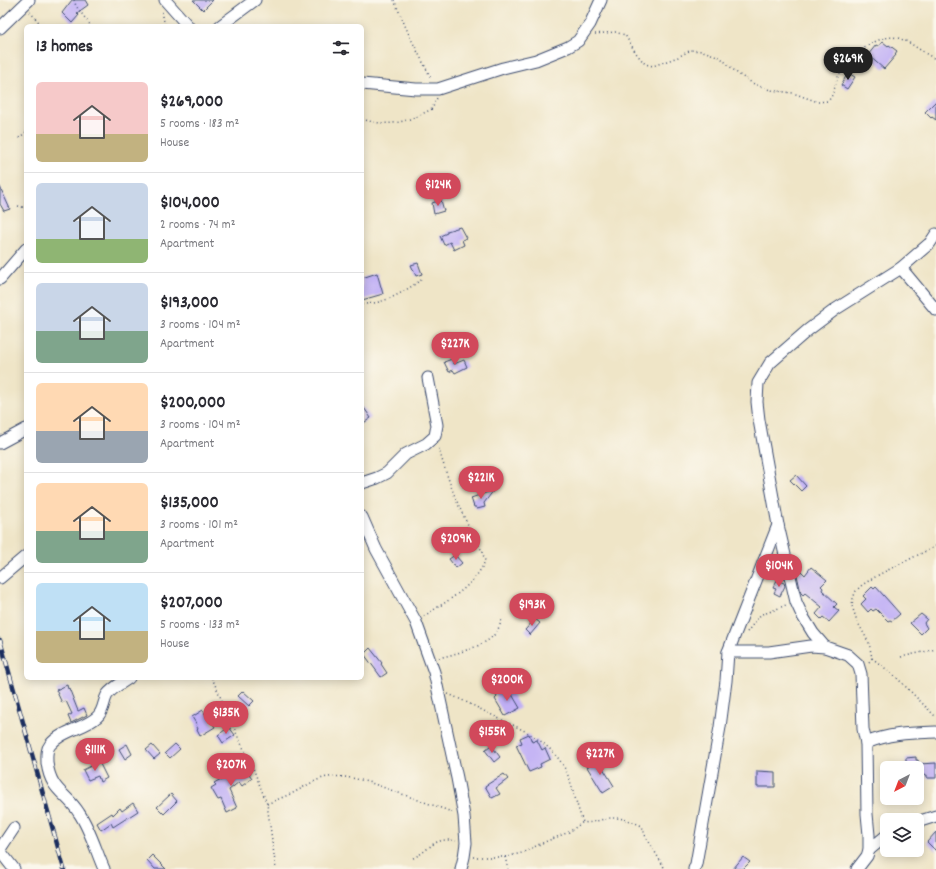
<!DOCTYPE html>
<meta charset="utf-8">
<style>
body{margin:0;font-family:Dekko,sans-serif;background:#f2f2f3;color:#2b2b33;height:100vh;display:flex;flex-direction:column;font-size:15px;white-space:nowrap}
*{box-sizing:border-box;margin:0}
p{font-size:13px;color:#7c7c81}
.icon{flex:none;width:22px;height:22px;fill:none;stroke:currentColor;stroke-width:2;stroke-linecap:round;stroke-linejoin:round}
.map{position:relative;flex:1;overflow:hidden}
.sheet{position:absolute;left:24px;top:24px;width:340px;height:656px;display:flex;flex-direction:column;background:#fff;border-radius:6px;box-shadow:0 2px 10px #0003}
.sheet>*{flex:none}
.needle{width:26px;rotate:222deg}
.fabs{position:absolute;left:880px;top:761px;display:grid;gap:8px}
.fabs a{display:grid;place-items:center;width:44px;height:44px;border-radius:6px;background:#fff;box-shadow:0 2px 10px #0003;font-size:20px}
.price{position:absolute;translate:-50% -34px;padding:0 9px;border-radius:14px;background:#d1495b;color:#fff;font-size:13px;line-height:26px;filter:drop-shadow(0 1px 2px #0008)}
.price::after{content:'';position:absolute;left:50%;top:24px;width:12px;height:9px;margin-left:-6px;background:inherit;clip-path:polygon(0 0,100% 0,50% 100%)}
.price.active{background:#222;color:#fff}
ul{padding:0;list-style:none}
li{display:flex;align-items:center;gap:12px;height:100px;padding:0 12px}
li+li{border-top:1px solid #e1e1e2}
li span{display:grid;place-items:center;flex:none;width:112px;height:80px;border-radius:6px;color:#555}
li>.icon{margin-inline-start:auto}
span .icon{width:48px;height:48px;fill:#fffc;stroke-width:1}
li b{font-size:17px}
h2{display:flex;justify-content:space-between;align-items:center;height:48px;padding:0 12px;font-size:17px}
.map>svg:first-child{display:block}
.building{fill:#c0aff5}
.lines{fill:none;stroke-linecap:round;stroke-linejoin:round}
.minor-casing{stroke:#3b4a6e;stroke-width:13}
.path{stroke:#3b4a6e;stroke-width:1.5;stroke-dasharray:1 3;stroke-linecap:butt}
.minor{stroke:#fff;stroke-width:11}
.rail-casing{stroke:#1b2f5e;stroke-width:4.5}
.rail{stroke:#fbf7ec;stroke-width:3;stroke-dasharray:9;stroke-linecap:butt}
</style>
<div class="map">
<svg width="936" height="869" viewBox="0 0 936 869">
<rect width="100%" height="100%" fill="#fbf7ec"/>
<filter id="ink" filterUnits="userSpaceOnUse"><feTurbulence type="fractalNoise" baseFrequency=".025" numOctaves="2"/><feDisplacementMap in="SourceGraphic" scale="8" xChannelSelector="R" yChannelSelector="G"/><feConvolveMatrix kernelMatrix="1 2 1 2 8 2 1 2 1" color-interpolation-filters="sRGB"/></filter>
<filter id="wash" filterUnits="userSpaceOnUse"><feTurbulence type="fractalNoise" baseFrequency=".012" numOctaves="4" result="noise"/><feDisplacementMap in="SourceGraphic" scale="16" xChannelSelector="R" yChannelSelector="G"/><feGaussianBlur stdDeviation="0.9" result="paint"/><feColorMatrix in="noise" values="0 0 0 0 0 0 0 0 0 0 0 0 0 0 0 0 0 1.4 0 .05"/><feComposite in="paint" operator="in"/></filter>
<g filter="url(#wash)">
<rect width="100%" height="100%" fill="#efe5c7"/>
<g id="blocks">
<g class="building">
<path d="M 72,0 L 85,0 L 88,5 L 77,13 L 79,15 L 72,23 L 62,13 Z"/>
<path d="M 193,0 L 213,0 L 203,10 Z"/>
<path d="M 883,42 L 888,46 L 889,45 L 897,51 L 895,54 L 896,55 L 884,69 L 868,55 L 876,45 L 878,46 Z"/>
<path d="M 848,73 L 855,77 L 847,89 L 841,85 Z"/>
<path d="M 936,101 L 936,120 L 932,117 L 931,118 L 925,112 Z"/>
<path d="M 0,187 L 10,209 L 4,211 L 0,204 Z"/>
<path d="M 441,200 L 444,211 L 434,214 L 432,203 Z"/>
<path d="M 460,227 L 466,238 L 462,240 L 464,245 L 454,250 L 450,242 L 444,245 L 440,236 L 447,233 L 447,231 Z"/>
<path d="M 418,263 L 422,274 L 416,276 L 411,265 Z"/>
<path d="M 377,273 L 383,294 L 362,300 L 362,278 Z"/>
<path d="M 452,359 L 454,364 L 464,360 L 467,367 L 455,373 L 453,370 L 449,372 L 444,362 Z"/>
<path d="M 362,405 L 371,418 L 362,424 Z"/>
<path d="M 796,475 L 806,486 L 801,491 L 790,480 Z"/>
<path d="M 494,490 L 484,503 L 485,507 L 477,509 L 476,507 L 474,507 L 471,498 Z"/>
<path d="M 455,555 L 462,563 L 456,568 L 449,559 Z"/>
<path d="M 811,567 L 827,580 L 821,586 L 823,588 L 822,590 L 837,604 L 834,607 L 839,611 L 829,622 L 823,617 L 821,619 L 816,614 L 822,607 L 805,593 L 803,595 L 801,593 L 797,575 L 801,571 L 805,575 Z"/>
<path d="M 777,580 L 784,583 L 785,586 L 780,596 L 774,593 L 776,589 L 773,588 Z"/>
<path d="M 872,587 L 874,589 L 876,587 L 900,614 L 892,621 L 890,620 L 888,621 L 876,609 L 873,611 L 871,609 L 868,612 L 861,604 L 866,599 L 863,596 Z"/>
<path d="M 921,614 L 927,619 L 924,623 L 927,628 L 921,634 L 910,623 Z"/>
<path d="M 535,619 L 540,623 L 530,635 L 525,630 Z"/>
<path d="M 370,648 L 382,663 L 381,664 L 387,673 L 381,677 L 364,654 Z"/>
<path d="M 67,685 L 68,689 L 69,688 L 78,711 L 84,708 L 87,715 L 71,723 L 68,716 L 72,714 L 66,701 L 62,703 L 56,690 Z"/>
<path d="M 503,689 L 506,694 L 510,691 L 520,708 L 505,716 L 495,699 L 497,697 L 495,693 Z"/>
<path d="M 243,691 L 254,701 L 249,706 L 238,696 Z"/>
<path d="M 203,710 L 205,714 L 209,711 L 213,718 L 211,720 L 215,727 L 200,736 L 197,730 L 198,729 L 196,725 L 197,725 L 192,717 Z"/>
<path d="M 229,727 L 235,735 L 223,743 L 218,735 Z"/>
<path d="M 529,734 L 532,742 L 537,740 L 542,750 L 545,748 L 550,759 L 540,764 L 541,767 L 529,772 L 516,745 L 522,743 L 520,738 Z"/>
<path d="M 127,744 L 132,754 L 125,759 L 119,749 Z"/>
<path d="M 175,744 L 180,749 L 170,758 L 165,753 Z"/>
<path d="M 152,745 L 160,754 L 154,759 L 146,750 Z"/>
<path d="M 491,745 L 500,757 L 494,762 L 485,750 Z"/>
<path d="M 916,757 L 916,760 L 918,760 L 919,764 L 936,763 L 936,778 L 927,778 L 927,775 L 917,776 L 917,768 L 906,768 L 906,758 Z"/>
<path d="M 598,760 L 614,786 L 603,793 L 587,767 Z"/>
<path d="M 99,762 L 107,778 L 100,782 L 98,776 L 88,780 L 83,770 Z"/>
<path d="M 242,765 L 244,769 L 246,767 L 251,773 L 249,774 L 252,778 L 242,786 L 239,782 L 229,790 L 237,808 L 227,813 L 221,799 L 218,800 L 211,788 L 216,785 L 214,783 L 221,779 L 221,781 Z"/>
<path d="M 757,771 L 775,772 L 775,787 L 757,787 Z"/>
<path d="M 504,774 L 508,779 L 496,788 L 500,794 L 492,798 L 485,786 Z"/>
<path d="M 171,794 L 177,801 L 164,814 L 157,807 Z"/>
<path d="M 133,803 L 138,811 L 113,827 L 111,823 L 101,830 L 97,823 L 112,813 L 113,815 L 120,808 L 122,811 Z"/>
<path d="M 936,832 L 936,851 L 927,842 Z"/>
<path d="M 152,855 L 166,869 L 155,869 L 147,860 Z"/>
<path d="M 743,857 L 750,862 L 743,869 L 733,869 Z"/>
</g>
</g>
</g>
<g filter="url(#ink)">
<use href="#blocks" fill-opacity="0" stroke="#3b4a6e" stroke-width="1"/>
<g class="lines">
<g class="minor-casing">
<g id="minor">
<path d="M 165,0 L 188,26"/>
<path d="M 220,26 L 255,0"/>
<path d="M 0,28 L 29,0"/>
<path d="M 362,84 L 416,89 L 438,89 L 503,68 L 536,60 L 568,47 L 578,41 L 590,24 L 601,0"/>
<path d="M 901,268 L 936,310"/>
<path d="M 0,279 L 26,249"/>
<path d="M 0,443 L 26,429"/>
<path d="M 362,483 L 377,478 L 387,473 L 406,454 L 426,444 L 435,436 L 437,425 L 428,378"/>
<path d="M 362,517 L 376,549 L 416,622 L 434,672 L 457,778 L 464,816 L 466,843 L 464,857 L 461,869"/>
<path d="M 0,578 L 26,556"/>
<path d="M 825,647 L 813,633 L 802,615 L 796,602 L 778,525 L 759,420 L 757,402 L 758,383 L 770,363 L 808,330 L 836,309 L 901,268 L 930,243 L 936,234"/>
<path d="M 728,652 L 769,652 L 811,646 L 825,647 L 848,655 L 858,664 L 861,674 L 863,729 L 866,743 L 867,814 L 869,835 L 869,850 L 867,856 L 857,869"/>
<path d="M 866,743 C 890,733 911,733 936,732"/>
<path d="M 917,822 L 936,816"/>
<path d="M 0,849 L 14,828"/>
<path d="M 869,850 L 887,835"/>
<path d="M 0,851 L 14,869"/>
<path d="M 104,869 C 96,851 90,829 79,813 C 66,792 51,792 47,763 C 47,756 46,750 50,745 C 62,730 84,729 97,717 C 104,711 103,702 107,695 C 112,688 122,683 129,678"/>
<path d="M 694,869 L 696,864 L 720,727 L 726,681 L 728,652 L 778,525"/>
</g>
</g>
<g class="path">
<path d="M 74,0 L 76,6 L 91,26"/>
<path d="M 394,0 L 410,37 L 431,78"/>
<path d="M 30,12 L 42,26"/>
<path d="M 162,12 L 165,26"/>
<path d="M 595,34 L 615,32 L 625,35 L 636,53 L 645,64 L 653,66 L 678,57 L 691,50 L 703,51 L 720,57 L 738,74 L 754,84 L 770,90 L 793,93 L 818,102 L 828,101 C 836,92 834,83 840,73 C 850,57 880,30 901,39 C 914,44 924,54 936,59"/>
<path d="M 362,119 C 391,128 406,122 432,109 L 437,98"/>
<path d="M 19,138 L 26,132"/>
<path d="M 18,206 L 26,208"/>
<path d="M 362,304 C 385,304 402,293 421,280"/>
<path d="M 424,616 C 447,601 474,587 485,561 C 481,545 472,533 465,519 C 453,495 445,470 438,446"/>
<path d="M 747,632 L 761,614 C 769,613 778,608 786,605"/>
<path d="M 901,657 L 936,649"/>
<path d="M 439,658 C 454,654 483,647 493,636 C 498,631 500,625 502,619"/>
<path d="M 872,658 L 895,676 L 936,717"/>
<path d="M 869,662 L 872,658 L 869,643 L 857,621 L 852,606 L 853,598 L 856,591 L 862,585 L 880,574 L 936,546"/>
<path d="M 212,678 L 238,737 L 253,768 L 267,804 L 276,869"/>
<path d="M 448,694 C 468,702 485,712 504,721 C 527,731 551,744 564,767 C 572,781 576,805 583,822 C 590,825 605,817 614,818 C 625,818 633,822 642,826 L 645,835 L 665,869"/>
<path d="M 267,804 C 276,800 286,796 295,792 C 304,787 313,781 323,778 C 339,774 359,779 374,784 L 452,812"/>
<path d="M 473,857 L 505,857 L 522,853 L 540,844 L 569,832 L 583,822"/>
<path d="M 505,857 L 508,869"/>
<path d="M 413,858 C 431,850 433,836 456,841"/>
</g>
<use href="#minor" class="minor"/>
<g class="rail-casing">
<path id="rail" d="M 0,640 L 64,869"/>
</g>
<use href="#rail" class="rail"/>
</g>
</g>
</svg>
<div class="fabs">
<a><svg class="needle" viewBox="-14 -14 28 28"><path d="M0-13l5 13h-10z" fill="#e53935"/><path d="M0 13l5-13h-10z" fill="#7c7c81"/></svg></a>
<a><svg class="icon" aria-label="layers" viewBox="0 0 24 24"><path d="M12 4l9 5-9 5-9-5zM3 14l9 5 9-5"/></svg></a>
</div>
<b class="price active" style="left:848px;top:81px">$269K</b>
<b class="price" style="left:438px;top:207px">$124K</b>
<b class="price" style="left:455px;top:366px">$227K</b>
<b class="price" style="left:481px;top:500px">$221K</b>
<b class="price" style="left:456px;top:561px">$209K</b>
<b class="price" style="left:779px;top:588px">$104K</b>
<b class="price" style="left:532px;top:627px">$193K</b>
<b class="price" style="left:507px;top:702px">$200K</b>
<b class="price" style="left:226px;top:735px">$135K</b>
<b class="price" style="left:492px;top:754px">$155K</b>
<b class="price" style="left:95px;top:772px">$111K</b>
<b class="price" style="left:600px;top:776px">$227K</b>
<b class="price" style="left:231px;top:787px">$207K</b>
<section class="sheet">
<h2>13 homes<svg class="icon" aria-label="filters" viewBox="0 0 24 24"><path d="M4 7h16M4 17h16"/><circle cx="9" cy="7" r="2"/><circle cx="15" cy="17" r="2"/></svg></h2>
<ul>
<li><span style="background:linear-gradient(#f6c9c9 65%,#c2b280 0)"><svg class="icon" aria-label="home" viewBox="0 0 24 24"><path d="M3 11l9-7 9 7M6 9v11h12V9"/></svg></span><div><b>$269,000</b><p>5 rooms · 183 m²</p><p>House</p></div></li>
<li><span style="background:linear-gradient(#c9d6e8 70%,#8fb573 0)"><svg class="icon" aria-label="home" viewBox="0 0 24 24"><path d="M3 11l9-7 9 7M6 9v11h12V9"/></svg></span><div><b>$104,000</b><p>2 rooms · 74 m²</p><p>Apartment</p></div></li>
<li><span style="background:linear-gradient(#c9d6e8 60%,#7fa58c 0)"><svg class="icon" aria-label="home" viewBox="0 0 24 24"><path d="M3 11l9-7 9 7M6 9v11h12V9"/></svg></span><div><b>$193,000</b><p>3 rooms · 104 m²</p><p>Apartment</p></div></li>
<li><span style="background:linear-gradient(#ffd9b3 60%,#9aa5b1 0)"><svg class="icon" aria-label="home" viewBox="0 0 24 24"><path d="M3 11l9-7 9 7M6 9v11h12V9"/></svg></span><div><b>$200,000</b><p>3 rooms · 104 m²</p><p>Apartment</p></div></li>
<li><span style="background:linear-gradient(#ffd9b3 60%,#7fa58c 0)"><svg class="icon" aria-label="home" viewBox="0 0 24 24"><path d="M3 11l9-7 9 7M6 9v11h12V9"/></svg></span><div><b>$135,000</b><p>3 rooms · 101 m²</p><p>Apartment</p></div></li>
<li><span style="background:linear-gradient(#bfe0f5 60%,#c2b280 0)"><svg class="icon" aria-label="home" viewBox="0 0 24 24"><path d="M3 11l9-7 9 7M6 9v11h12V9"/></svg></span><div><b>$207,000</b><p>5 rooms · 133 m²</p><p>House</p></div></li>
</ul>
</section>
</div>
